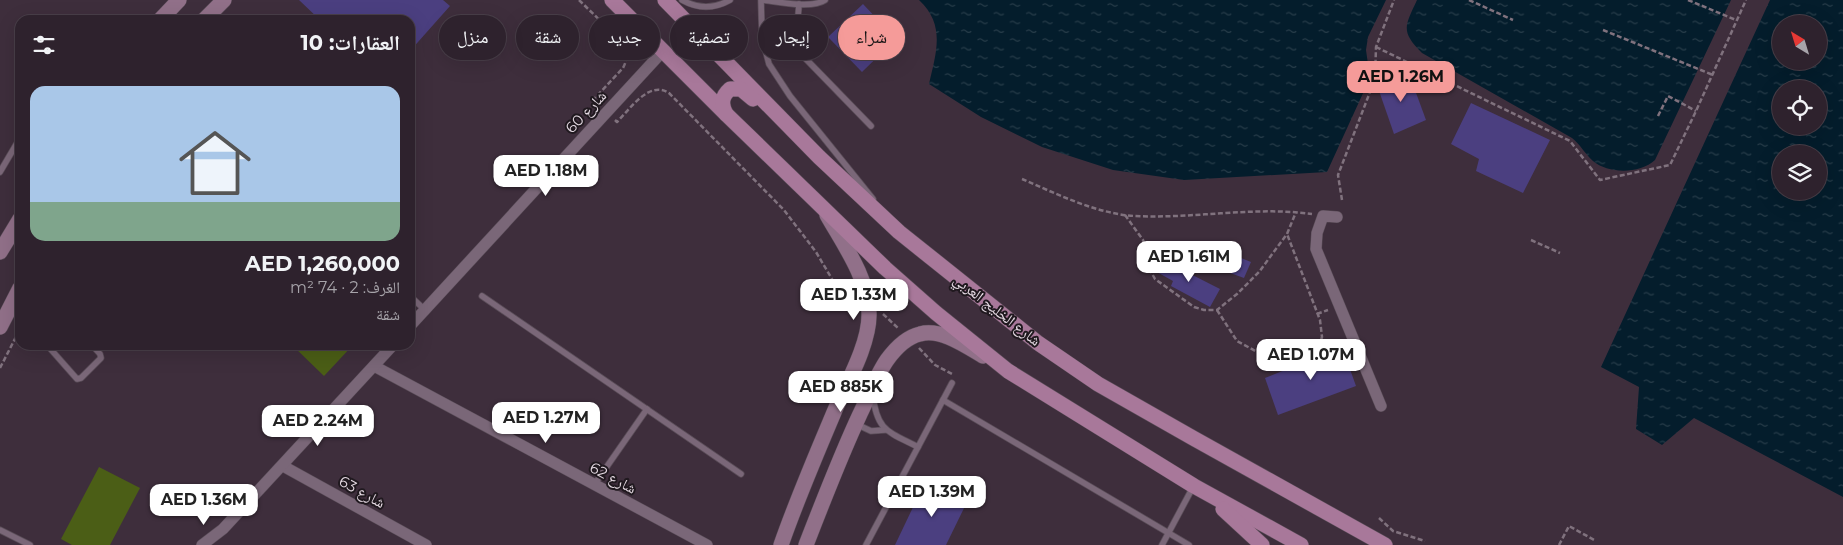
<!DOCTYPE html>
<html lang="ar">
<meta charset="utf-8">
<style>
body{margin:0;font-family:Montserrat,"Noto Naskh Arabic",sans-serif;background:#3a2f39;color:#f1f3f6;direction:rtl;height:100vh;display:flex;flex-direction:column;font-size:19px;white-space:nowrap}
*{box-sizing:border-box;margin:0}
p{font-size:16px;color:#a7a4aa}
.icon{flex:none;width:28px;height:28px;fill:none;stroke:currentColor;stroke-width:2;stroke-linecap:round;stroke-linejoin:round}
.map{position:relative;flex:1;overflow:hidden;direction:ltr}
.drawer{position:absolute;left:15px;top:15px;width:400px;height:335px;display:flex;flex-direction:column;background:#2e222d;border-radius:15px;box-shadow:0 5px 20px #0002,0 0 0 1px #493f49;direction:rtl}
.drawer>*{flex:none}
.hud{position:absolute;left:430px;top:15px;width:475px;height:45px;direction:rtl;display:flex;gap:10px}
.needle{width:32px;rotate:322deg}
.controls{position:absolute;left:1772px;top:15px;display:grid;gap:10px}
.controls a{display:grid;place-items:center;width:55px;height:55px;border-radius:50%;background:#2e222d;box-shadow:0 5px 20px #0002,0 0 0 1px #493f49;font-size:25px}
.price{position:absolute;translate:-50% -42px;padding:0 11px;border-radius:10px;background:#fff;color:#222;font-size:16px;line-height:32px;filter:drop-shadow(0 1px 2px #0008)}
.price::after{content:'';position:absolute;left:50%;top:30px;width:15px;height:11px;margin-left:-8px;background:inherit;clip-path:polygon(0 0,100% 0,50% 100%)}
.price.active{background:#f59b99;color:#111}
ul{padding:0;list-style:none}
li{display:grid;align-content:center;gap:10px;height:265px;padding:0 15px}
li+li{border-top:1px solid #493f49}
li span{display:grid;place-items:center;height:155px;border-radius:15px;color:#555}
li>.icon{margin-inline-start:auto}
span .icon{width:90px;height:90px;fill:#fffc;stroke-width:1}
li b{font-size:21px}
h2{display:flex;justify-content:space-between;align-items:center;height:60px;padding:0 15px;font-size:21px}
.chip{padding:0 18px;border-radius:22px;background:#2e222d;box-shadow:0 5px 20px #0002,0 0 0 1px #493f49;font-size:18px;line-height:45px}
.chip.active{background:#f59b99;color:#111}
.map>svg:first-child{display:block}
.pitch{fill:#4b5e16}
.water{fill:url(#water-ripples);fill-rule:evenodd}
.building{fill:#4b3f80}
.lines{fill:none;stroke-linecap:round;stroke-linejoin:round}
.lane-casing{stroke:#5a4d58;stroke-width:7}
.street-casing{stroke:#5a4d58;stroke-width:12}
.secondary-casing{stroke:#5a4d58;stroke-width:16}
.primary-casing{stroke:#5a4d58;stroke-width:16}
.path{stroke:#80727e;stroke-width:2.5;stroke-dasharray:5 2.5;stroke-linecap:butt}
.lane{stroke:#7a6778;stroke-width:5.5}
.street{stroke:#7a6778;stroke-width:11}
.secondary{stroke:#917089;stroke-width:15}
.primary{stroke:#a8789a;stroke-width:15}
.labels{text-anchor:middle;stroke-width:4;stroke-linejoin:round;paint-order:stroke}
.street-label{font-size:15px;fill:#e4d9e2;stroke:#20191f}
</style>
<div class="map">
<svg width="1843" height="545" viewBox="0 0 1843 545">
<defs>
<pattern id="water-ripples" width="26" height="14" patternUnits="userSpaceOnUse" patternTransform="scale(1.25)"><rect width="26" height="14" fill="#041d2c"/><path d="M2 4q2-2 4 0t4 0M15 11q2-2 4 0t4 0" fill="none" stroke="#283d4a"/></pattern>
</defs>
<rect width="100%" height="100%" fill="#3e2e3c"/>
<g class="pitch">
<path d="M 292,345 L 353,345 L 324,376 Z"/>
<path d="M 99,467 L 140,488 L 110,545 L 72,545 L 61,539 Z"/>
</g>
<g class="water">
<path d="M 919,0 L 1386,0 L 1368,37 L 1366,50 L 1370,78 L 1327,172 L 1184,180 L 1113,170 L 1042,147 L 981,117 L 929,84 C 936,53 946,25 919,0 Z"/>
<path d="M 1417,0 L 1731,0 L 1655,160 C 1640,174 1608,174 1593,161 C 1585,154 1580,144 1572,138 L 1422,53 C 1400,31 1405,26 1417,0 Z"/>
<path d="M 1770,0 L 1843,0 L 1843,497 L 1694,418 L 1662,445 L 1636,429 L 1639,387 L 1601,367 ZM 1781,24 L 1819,24 L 1819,61 L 1781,61 ZM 1781,89 L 1819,89 L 1819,126 L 1781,126 ZM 1781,154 L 1819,154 L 1819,191 L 1781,191 Z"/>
</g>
<g class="building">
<path d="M 299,0 L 443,0 L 450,6 L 410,51 L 410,20 L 320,20 Z"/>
<path d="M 863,4 L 896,39 L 862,72 L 828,37 Z"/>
<path d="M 1408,71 L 1426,120 L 1394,134 L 1377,85 Z"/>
<path d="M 1471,103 L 1550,140 L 1523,193 L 1476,171 L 1479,159 L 1451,144 Z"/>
<path d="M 1226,252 L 1251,262 L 1244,278 L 1219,269 Z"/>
<path d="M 1161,259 L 1220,289 L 1210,307 L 1171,286 L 1173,281 L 1155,271 Z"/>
<path d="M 1342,347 L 1356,386 L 1278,415 L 1265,378 Z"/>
<path d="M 925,482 L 967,502 L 946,545 L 895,545 Z"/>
</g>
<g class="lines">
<g class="lane-casing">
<g id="lane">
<path d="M 682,0 C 698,9 714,9 730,0"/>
<path d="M 761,0 L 762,37 L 769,64 L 790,96 L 873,199"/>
<path d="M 763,0 C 779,2 812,9 825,0"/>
<path d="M 799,4 C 798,22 794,40 804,57 L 871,126"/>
<path d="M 213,11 L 223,20"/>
<path d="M 103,20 L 111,18 L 120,20"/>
<path d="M 0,172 L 20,138"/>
<path d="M 410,296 L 425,310"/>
<path d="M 482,296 L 741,474"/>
<path d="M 47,345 L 77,379 L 81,378 L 101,358 L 100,354 L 92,345"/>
<path d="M 873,394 C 876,431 889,432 918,447"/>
<path d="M 943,400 L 1189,545"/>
<path d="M 856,424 L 871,431 L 885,430"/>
<path d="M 594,485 L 647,409"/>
<path d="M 0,530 L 30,545"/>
<path d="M 866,545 L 952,383"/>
<path d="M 1162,545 L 1193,487"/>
</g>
</g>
<g class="street-casing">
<g id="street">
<path d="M 1337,217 L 1323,216 L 1317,233 L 1316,249 L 1381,406"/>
<path d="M 410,326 L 663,51"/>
<path d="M 374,366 L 707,545"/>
<path d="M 283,466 L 426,545"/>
<path d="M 202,545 L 223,529 L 393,345"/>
</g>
</g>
<g class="secondary-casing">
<g id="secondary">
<path d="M 160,20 L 179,0"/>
<path d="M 204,20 L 224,0"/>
<path d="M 0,252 L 20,219"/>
<path d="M 0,327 L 20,288"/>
<path d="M 781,545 C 797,499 816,455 835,410 C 847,383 870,343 869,313 C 868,278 844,245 827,215"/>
<path d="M 806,545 C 823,501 840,457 860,414 C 869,396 876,376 887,360 C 895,349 907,337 920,334 C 941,328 966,346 983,356"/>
</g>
</g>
<g class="primary-casing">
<g id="primary">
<path d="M 612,0 L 726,114 L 885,268 L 936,313 L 1008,371 L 1194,486 L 1301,545"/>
<path d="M 665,0 L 819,157 L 899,232 L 1038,343 L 1098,384 L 1193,438 L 1385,545"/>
<path d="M 726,114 C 721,104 721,97 730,89 L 741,89 L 753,99"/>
<path d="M 1223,509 L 1262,545"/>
</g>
</g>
<g class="path">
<path d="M 579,0 L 622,42 C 628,51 628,58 623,68 L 594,99 L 599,104"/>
<path d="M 1469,0 L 1513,20"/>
<path d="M 1688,0 L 1736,20"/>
<path d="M 1603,30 L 1713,75"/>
<path d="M 1376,47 L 1570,141 L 1600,180 L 1670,165 L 1696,111 L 1746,0"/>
<path d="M 1658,116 L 1668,96 L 1696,111"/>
<path d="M 615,120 L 617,122 C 630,109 649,80 669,93 L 784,210 L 816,252 L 845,301 L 855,301"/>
<path d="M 1022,179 C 1057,194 1097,214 1135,216 C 1194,219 1253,206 1312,214"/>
<path d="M 1342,200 L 1338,175 L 1375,79 L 1376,47 L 1394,0"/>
<path d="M 1125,215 L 1143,240 L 1149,259 L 1150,270 L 1155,279 L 1194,307 L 1204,310 L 1217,310 L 1237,294 L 1259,272 L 1287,234 L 1296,212"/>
<path d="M 1531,240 L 1560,253"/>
<path d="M 1217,310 L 1237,341 L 1272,360 L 1282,362 L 1309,354 L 1319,346 L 1322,337 L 1320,320 L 1287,234"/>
<path d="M 883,314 L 899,329"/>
<path d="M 1317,314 L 1328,310"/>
<path d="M 919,348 L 935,365 L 952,374"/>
<path d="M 0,368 L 20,329"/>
<path d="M 1379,518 L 1393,531 L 1425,541"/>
<path d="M 1559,545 L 1569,526 L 1596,541"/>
</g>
<use href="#lane" class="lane"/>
<use href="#street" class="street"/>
<use href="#secondary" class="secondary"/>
<use href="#primary" class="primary"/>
</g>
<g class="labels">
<g class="street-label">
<text transform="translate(586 112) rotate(-47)" y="5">شارع 60</text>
<text transform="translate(997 310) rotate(38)" y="5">شارع الخليج العربي</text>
<text transform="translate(613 478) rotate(28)" y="5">شارع 62</text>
<text transform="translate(362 492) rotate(29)" y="5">شارع 63</text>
</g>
</g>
</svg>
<div class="controls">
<a><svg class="needle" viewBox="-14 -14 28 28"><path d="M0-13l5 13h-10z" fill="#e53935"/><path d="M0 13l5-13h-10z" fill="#a7a4aa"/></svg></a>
<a><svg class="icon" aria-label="locate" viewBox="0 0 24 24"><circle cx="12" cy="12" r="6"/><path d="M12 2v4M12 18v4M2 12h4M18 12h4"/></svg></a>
<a><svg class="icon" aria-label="layers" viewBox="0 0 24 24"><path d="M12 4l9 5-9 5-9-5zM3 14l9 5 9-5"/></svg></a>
</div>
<b class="price active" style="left:1401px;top:103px">AED 1.26M</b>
<b class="price" style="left:546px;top:197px">AED 1.18M</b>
<b class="price" style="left:1189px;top:283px">AED 1.61M</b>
<b class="price" style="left:854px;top:321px">AED 1.33M</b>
<b class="price" style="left:1311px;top:381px">AED 1.07M</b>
<b class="price" style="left:841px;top:413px">AED 885K</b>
<b class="price" style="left:546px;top:444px">AED 1.27M</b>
<b class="price" style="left:318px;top:447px">AED 2.24M</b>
<b class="price" style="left:932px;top:518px">AED 1.39M</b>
<b class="price" style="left:204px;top:526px">AED 1.36M</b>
<div class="hud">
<a class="chip active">شراء</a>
<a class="chip">إيجار</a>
<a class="chip">تصفية</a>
<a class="chip">جديد</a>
<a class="chip">شقة</a>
<a class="chip">منزل</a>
</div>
<section class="drawer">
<h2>العقارات: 10<svg class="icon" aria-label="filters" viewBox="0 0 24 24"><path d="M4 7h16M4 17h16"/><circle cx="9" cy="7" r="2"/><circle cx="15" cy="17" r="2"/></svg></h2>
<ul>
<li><span style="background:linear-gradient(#a9c7e8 75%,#7fa58c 0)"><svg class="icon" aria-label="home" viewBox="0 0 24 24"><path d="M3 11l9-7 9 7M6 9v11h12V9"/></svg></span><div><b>AED 1,260,000</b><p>الغرف: 2 · 74 m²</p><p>شقة</p></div></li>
</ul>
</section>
</div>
